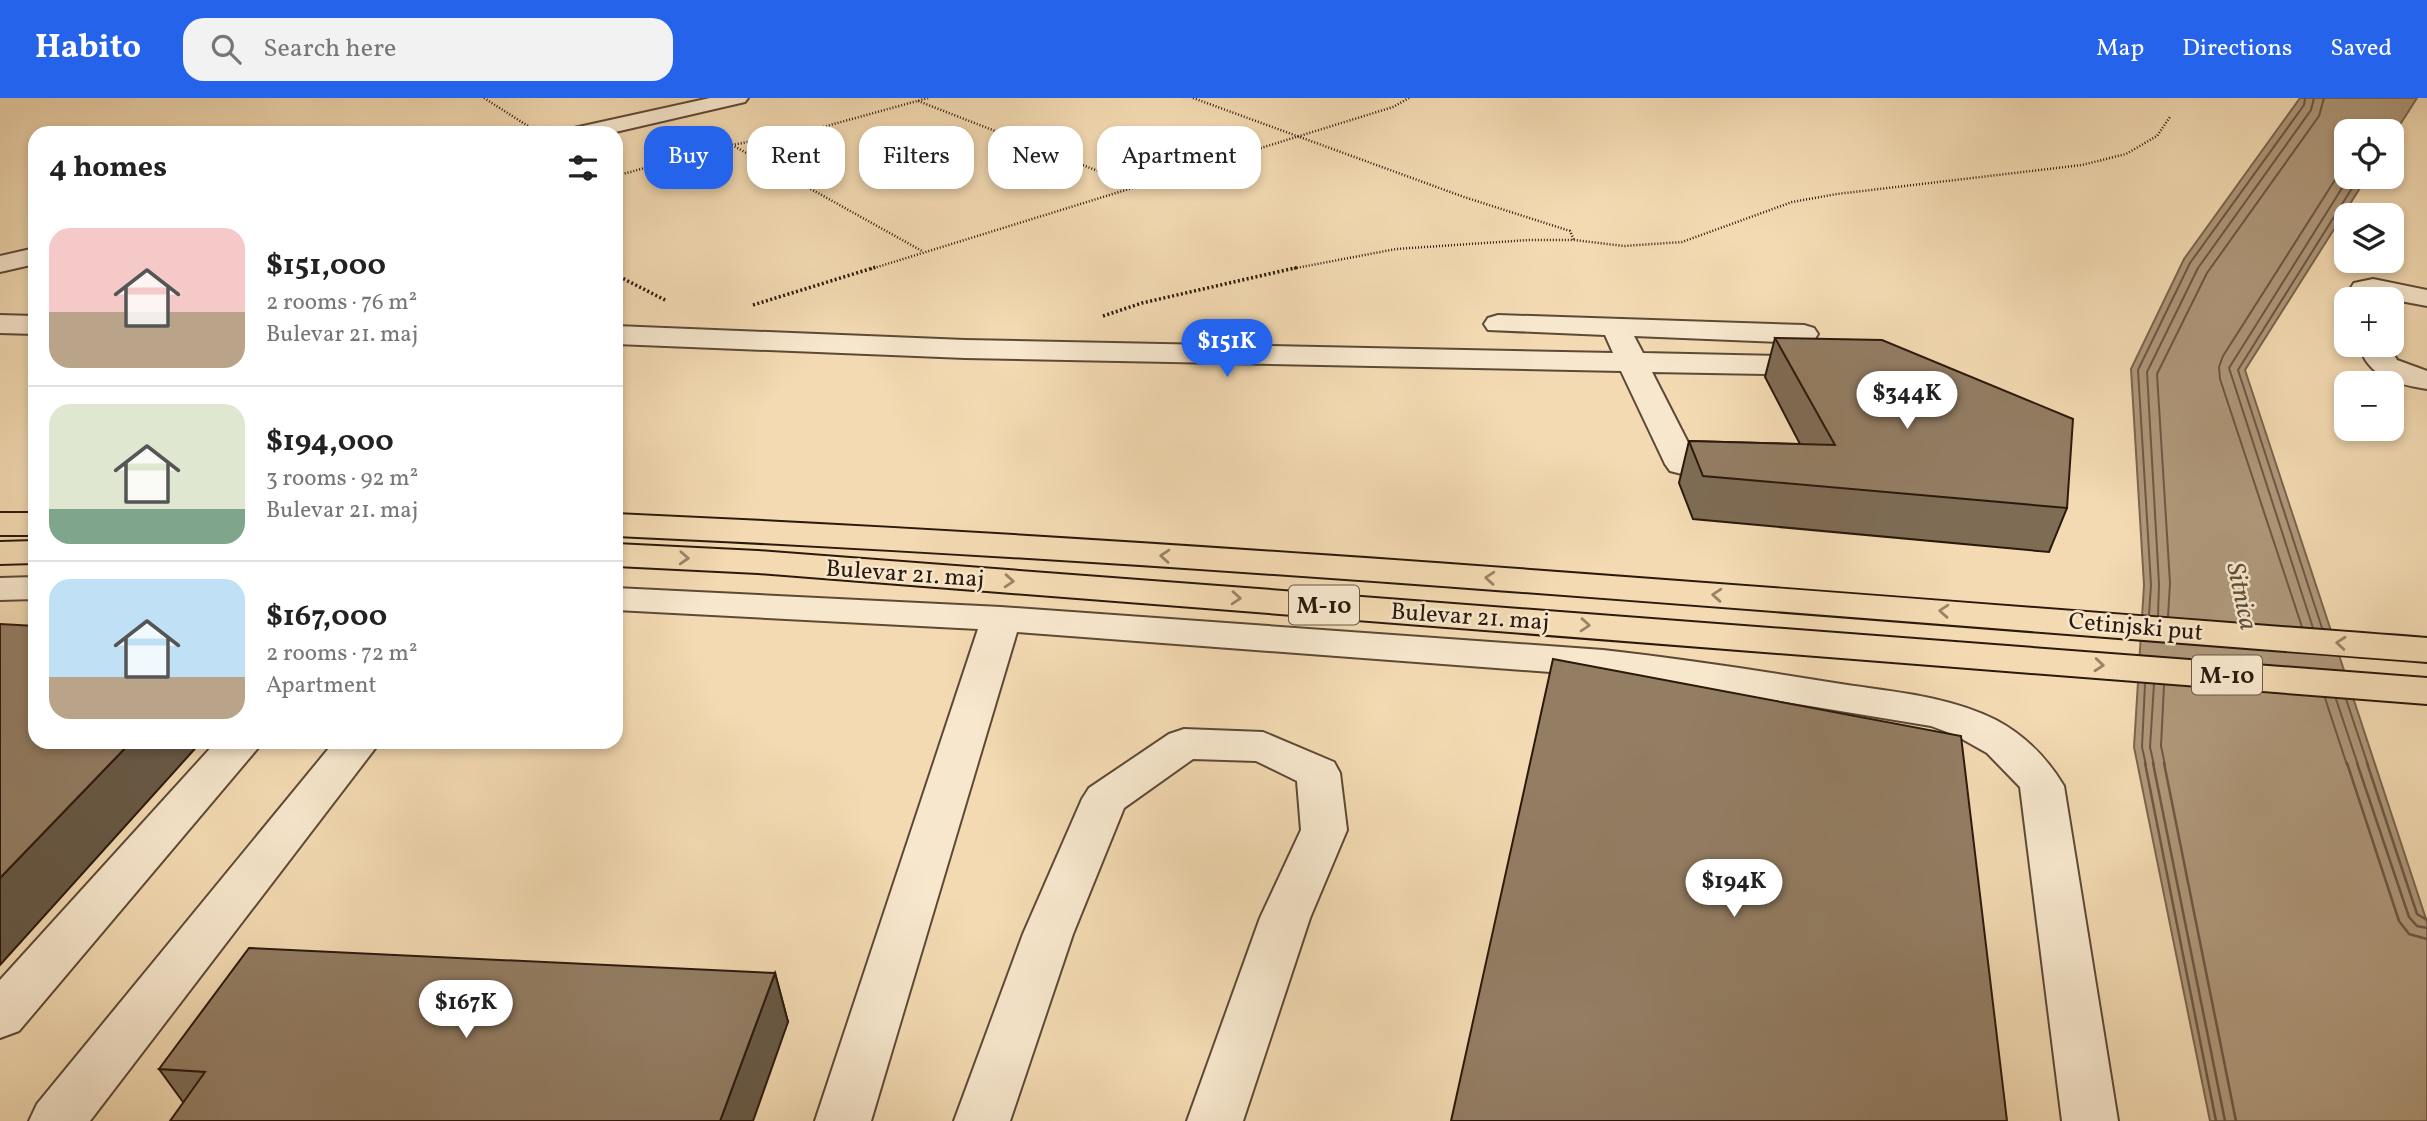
<!DOCTYPE html>
<meta charset="utf-8">
<style>
body{margin:0;font-family:Vollkorn,serif;background:#f2f2f2;color:#222;height:100vh;display:flex;flex-direction:column;font-size:26px;white-space:nowrap}
*{box-sizing:border-box;margin:0}
p{font-size:23px;color:#767676}
.icon{flex:none;width:38px;height:38px;fill:none;stroke:currentColor;stroke-width:2;stroke-linecap:round;stroke-linejoin:round}
.map{position:relative;flex:1;overflow:hidden}
.panel{position:absolute;left:28px;top:28px;width:595px;height:623px;display:flex;flex-direction:column;background:#fff;border-radius:21px;box-shadow:0 4px 10px #0003}
.panel>*{flex:none}
.banner{position:absolute;left:644px;top:28px;width:665px;height:63px;display:flex;gap:14px}
.tools{position:absolute;left:2334px;top:21px;display:grid;gap:14px}
.tools a{display:grid;place-items:center;width:70px;height:70px;border-radius:14px;background:#fff;box-shadow:0 4px 10px #0003;font-size:35px}
.price{position:absolute;translate:-50% -60px;padding:0 16px;border-radius:24px;background:#fff;color:#222;font-size:23px;line-height:46px;filter:drop-shadow(0 2px 4px #0008)}
.price::after{content:'';position:absolute;left:50%;top:42px;width:21px;height:16px;margin-left:-10px;background:inherit;clip-path:polygon(0 0,100% 0,50% 100%)}
.price.current{background:#2563eb;color:#fff}
ul{padding:0;list-style:none}
li{display:flex;align-items:center;gap:21px;height:175px;padding:0 21px}
li+li{border-top:2px solid #e0e0e0}
li span{display:grid;place-items:center;flex:none;width:196px;height:140px;border-radius:21px;color:#555}
li>.icon{margin-inline-start:auto}
span .icon{width:84px;height:84px;fill:#fffc;stroke-width:1}
li b{font-size:30px}
h2{display:flex;justify-content:space-between;align-items:center;height:84px;padding:0 21px;font-size:30px}
.chip{padding:0 24px;border-radius:21px;background:#fff;box-shadow:0 4px 10px #0003;font-size:24px;line-height:63px}
.chip.current{background:#2563eb;color:#fff}
header{display:flex;align-items:center;gap:42px;box-sizing:border-box;height:98px;padding:0 35px;background:#2563eb;color:#fff}
header strong{font-size:33px}
nav{display:flex;gap:38px;margin-inline-start:auto;font-size:24px}
.search{width:490px;height:63px;background:#f2f2f2;display:flex;align-items:center;gap:18px;box-sizing:border-box;padding:0 24px;border-radius:21px;color:#767676;font-size:26px}
.map>svg:first-child{display:block}
.water{fill:#af987a;stroke:#7a654e;stroke-width:2}
.lines{fill:none;stroke-linecap:round;stroke-linejoin:round}
.shore-far1{stroke:#6d5844;stroke-width:2}
.shore{stroke:#6d5844;stroke-width:2.5}
.minor-casing{stroke:#5d4936;stroke-width:4}
.major-casing{stroke:#2b190d;stroke-width:4}
.path-far1{stroke:#2b190d;stroke-width:2.5;stroke-dasharray:1 2;stroke-linecap:butt}
.path{stroke:#2b190d;stroke-width:3.5;stroke-dasharray:2 2.5;stroke-linecap:butt}
.minor{fill:#f7e7cd;fill-rule:evenodd}
.major{fill:#f3dab2;fill-rule:evenodd}
.wall{fill:#7e6c55;stroke:#2b190d;stroke-width:2}
.shaded-wall{fill:#675845;stroke:#2b190d;stroke-width:2}
.building{fill:#937d63;stroke:#2b190d;stroke-width:2}
.oneway{stroke:#998368}
.labels{text-anchor:middle;stroke-width:5;stroke-linejoin:round;paint-order:stroke}
.shield{fill:#f7e7cd;stroke:#685747;stroke-width:2}
.shield-label{font-size:23px;font-weight:bold;fill:#2b190d}
.street-label{font-size:24px;fill:#2b190d;stroke:#f7e7cd}
.water-label{font-size:26px;font-style:italic;fill:#604c39;stroke:#f7e7cd}
</style>
<header>
<strong>Habito</strong>
<div class="search"><svg class="icon" aria-label="search" viewBox="0 0 24 24"><circle cx="10" cy="10" r="6"/><path d="M15 15l6 6"/></svg>Search here</div>
<nav><a>Map</a><a>Directions</a><a>Saved</a></nav>
</header>
<div class="map">
<svg width="2427" height="1023" viewBox="0 0 2427 1023">
<rect width="100%" height="100%" fill="#f3dab2"/>
<filter id="stains"><feTurbulence type="fractalNoise" baseFrequency=".00286" numOctaves="4"/><feColorMatrix values="0 0 0 0 .2 0 0 0 0 .09 0 0 0 0 .02 0 0 0 .5 -.17"/></filter>
<radialGradient id="worn" r=".72"><stop offset=".6" stop-color="#630" stop-opacity="0"/><stop offset="1" stop-color="#630" stop-opacity=".3"/></radialGradient>
<path class="water" d="M 2300,0 L 2417,0 L 2392,39 L 2392,33 L 2347,33 L 2347,79 L 2367,79 L 2245,272 L 2427,824 L 2427,1023 L 2210,1023 L 2134,649 L 2144,487 L 2131,271 L 2184,161 Z"/>
<g class="lines">
<g class="shore-far1">
<path d="M 2149,517 L 2151,487 L 2138,272 L 2190,165 L 2304,7 L 2305,0"/>
<path d="M 2158,518 L 2159,486 L 2147,274 L 2198,170 L 2311,12 L 2314,0"/>
<path d="M 2168,519 L 2170,485 L 2157,276 L 2207,175 L 2319,18 L 2324,0"/>
<path d="M 2302,529 L 2220,281 L 2219,269 L 2223,258 L 2347,63"/>
<path d="M 2313,530 L 2229,270 L 2349,79"/>
<path d="M 2322,530 L 2238,272 L 2359,79"/>
<path d="M 2145,586 L 2142,649 L 2146,667"/>
<path d="M 2164,587 L 2161,648 L 2165,667"/>
<path d="M 2325,600 L 2347,667"/>
<path d="M 2336,601 L 2358,667"/>
<path d="M 2346,601 L 2368,667"/>
<path d="M 2154,667 L 2150,649 L 2154,586"/>
</g>
<g class="shore">
<path d="M 2145,665 L 2216,1023"/>
<path d="M 2153,665 L 2225,1023"/>
<path d="M 2164,665 L 2236,1023"/>
<path d="M 2347,665 L 2399,823 L 2409,836 L 2427,841"/>
<path d="M 2357,665 L 2409,819 L 2417,828 L 2427,830"/>
<path d="M 2367,665 L 2417,816 L 2427,822"/>
</g>
<g class="minor-casing">
<g id="minor">
<path d="M 710,0 L 748,0 L 745,4 L 611,35 L 571,35 L 574,30 Z"/>
<path d="M 35,150 L 35,166 L 0,174 L 0,158 Z"/>
<path d="M 2373,181 L 2427,192 L 2427,208 L 2379,199 L 2380,201 L 2352,201 L 2350,191 L 2354,185 Z"/>
<path d="M 0,217 L 35,218 L 35,236 L 0,235 Z"/>
<path d="M 1498,217 L 1804,227 L 1814,230 L 1818,236 L 1814,242 L 1804,245 L 1634,238 L 1643,255 L 1821,259 L 1832,262 L 1836,268 L 1832,274 L 1821,277 L 1652,274 L 1699,366 L 1694,373 L 1682,376 L 1670,373 L 1665,366 L 1621,273 L 965,260 L 616,246 L 616,228 L 965,242 L 1613,255 L 1605,237 L 1488,232 L 1484,226 L 1488,220 Z"/>
<path d="M 2359,247 L 2389,247 L 2397,262 L 2427,273 L 2427,291 C 2397,286 2368,280 2359,247 Z"/>
<path d="M 35,479 L 35,501 L 0,502 L 0,480 Z"/>
<path d="M 616,490 L 1001,509 L 1603,552 C 1683,561 1762,573 1841,586 C 1893,594 1949,598 1996,622 C 2026,638 2047,660 2064,688 L 2118,1023 L 2062,1023 L 2020,689 L 1987,655 L 1955,637 L 1931,628 L 1725,594 L 1603,578 L 1017,534 L 871,1023 L 815,1023 L 978,531 L 616,512 Z"/>
<path d="M 1184,631 L 1263,634 L 1334,664 L 1340,675 L 1347,732 L 1310,820 L 1243,1023 L 1187,1023 L 1260,820 L 1301,732 L 1297,683 L 1256,663 L 1193,661 L 1124,710 L 1073,836 L 1010,1023 L 954,1023 L 1023,836 L 1082,701 L 1089,690 L 1169,636 Z"/>
<path d="M 216,644 L 263,644 L 19,933 L 0,940 L 0,882 Z"/>
<path d="M 334,644 L 380,644 L 90,1023 L 29,1023 L 37,1006 Z"/>
</g>
</g>
<g class="major-casing">
<g id="major">
<rect x="0" y="415" width="35" height="22"/>
<path d="M 616,416 C 1220,443 1824,495 2427,540 L 2427,564 C 1824,518 1221,465 616,438 Z"/>
<path d="M 35,443 L 35,465 L 0,466 L 0,444 Z"/>
<path d="M 616,446 L 758,453 L 2427,580 L 2427,606 L 758,475 L 616,468 Z"/>
</g>
</g>
<g class="path-far1">
<path d="M 484,0 L 539,35"/>
<path d="M 1193,0 L 1464,99 L 1570,133 L 1574,142"/>
<path d="M 918,3 L 1134,87"/>
<path d="M 732,47 L 922,153"/>
<path d="M 616,78 L 716,50 L 812,32 L 928,0"/>
<path d="M 616,166 L 618,171"/>
<path d="M 871,171 L 1393,9 L 1409,0"/>
<path d="M 1291,171 L 1396,151 L 1529,142 L 1574,142 L 1624,148 L 1682,144 L 1792,104 L 1837,96 L 2082,67 L 2126,56 L 2157,38 L 2170,19"/>
</g>
<g class="path">
<path d="M 617,169 L 622,180 L 667,203"/>
<path d="M 753,207 L 876,169"/>
<path d="M 1103,218 L 1142,205 L 1299,169"/>
</g>
<use href="#minor" class="minor"/>
<use href="#major" class="major"/>
</g>
<g class="wall">
<path d="M 1775,240 L 2067,410 L 2049,454 L 1693,421 L 1679,385 L 1689,343 L 1800,346 L 1765,279 Z"/>
<path d="M 775,875 L 788,924 L 183,1004 L 159,971 Z"/>
</g>
<g class="shaded-wall">
<path d="M 131,644 L 201,644 L 0,867 L 0,780 Z"/>
<path d="M 775,875 L 788,924 L 753,1023 L 720,1023 Z"/>
</g>
<g class="building">
<path d="M 1775,240 L 1882,242 L 2073,321 L 2067,410 L 1703,378 L 1689,343 L 1835,347 Z"/>
<path d="M 0,526 L 35,528 L 35,644 L 131,644 L 0,780 Z"/>
<path d="M 1553,561 L 1961,638 L 2007,1023 L 1451,1023 Z"/>
<path d="M 249,850 L 775,875 L 720,1023 L 170,1023 L 205,974 L 159,971 Z"/>
</g>
<defs><path id="oneway-chevron" d="M-2-3.5L2.5 0L-2 3.5" fill="none" stroke-width="1.6" stroke-linecap="round" stroke-linejoin="round" transform="scale(1.75)"/></defs>
<g class="oneway">
<use href="#oneway-chevron" transform="translate(1165 458) rotate(-176)"/>
<use href="#oneway-chevron" transform="translate(684 460) rotate(3)"/>
<use href="#oneway-chevron" transform="translate(1490 480) rotate(-176)"/>
<use href="#oneway-chevron" transform="translate(1009 483) rotate(4)"/>
<use href="#oneway-chevron" transform="translate(1717 497) rotate(-176)"/>
<use href="#oneway-chevron" transform="translate(1236 500) rotate(4)"/>
<use href="#oneway-chevron" transform="translate(1944 513) rotate(-176)"/>
<use href="#oneway-chevron" transform="translate(1585 527) rotate(4)"/>
<use href="#oneway-chevron" transform="translate(2341 545) rotate(-175)"/>
<use href="#oneway-chevron" transform="translate(2099 567) rotate(5)"/>
</g>
<g class="labels">
<g class="shield">
<rect x="1289" y="487.5" width="70" height="39" rx="5"/>
<rect x="2192" y="557.5" width="70" height="39" rx="5"/>
</g>
<g class="shield-label">
<text x="1324" y="515">M-10</text>
<text x="2227" y="585">M-10</text>
</g>
<g class="street-label">
<text transform="translate(905 475) rotate(4)" y="8">Bulevar 21. maj</text>
<text transform="translate(1470 518) rotate(4)" y="8">Bulevar 21. maj</text>
<text transform="translate(2136 528) rotate(5)" y="8">Cetinjski put</text>
</g>
<g class="water-label">
<text transform="translate(2243 498) rotate(78)" y="9">Sitnica</text>
</g>
</g>
<rect width="100%" height="100%" filter="url(#stains)"/>
<rect width="100%" height="100%" fill="url(#worn)"/>
</svg>
<div class="tools">
<a><svg class="icon" aria-label="locate" viewBox="0 0 24 24"><circle cx="12" cy="12" r="6"/><path d="M12 2v4M12 18v4M2 12h4M18 12h4"/></svg></a>
<a><svg class="icon" aria-label="layers" viewBox="0 0 24 24"><path d="M12 4l9 5-9 5-9-5zM3 14l9 5 9-5"/></svg></a>
<a>+</a>
<a>−</a>
</div>
<b class="price current" style="left:1227px;top:281px">$151K</b>
<b class="price" style="left:1907px;top:333px">$344K</b>
<b class="price" style="left:1734px;top:821px">$194K</b>
<b class="price" style="left:466px;top:942px">$167K</b>
<div class="banner">
<a class="chip current">Buy</a>
<a class="chip">Rent</a>
<a class="chip">Filters</a>
<a class="chip">New</a>
<a class="chip">Apartment</a>
</div>
<section class="panel">
<h2>4 homes<svg class="icon" aria-label="filters" viewBox="0 0 24 24"><path d="M4 7h16M4 17h16"/><circle cx="9" cy="7" r="2"/><circle cx="15" cy="17" r="2"/></svg></h2>
<ul>
<li><span style="background:linear-gradient(#f6c9c9 60%,#b9a48a 0)"><svg class="icon" aria-label="home" viewBox="0 0 24 24"><path d="M3 11l9-7 9 7M6 9v11h12V9"/></svg></span><div><b>$151,000</b><p>2 rooms · 76 m²</p><p>Bulevar 21. maj</p></div></li>
<li><span style="background:linear-gradient(#dfe7d0 75%,#7fa58c 0)"><svg class="icon" aria-label="home" viewBox="0 0 24 24"><path d="M3 11l9-7 9 7M6 9v11h12V9"/></svg></span><div><b>$194,000</b><p>3 rooms · 92 m²</p><p>Bulevar 21. maj</p></div></li>
<li><span style="background:linear-gradient(#bfe0f5 70%,#b9a48a 0)"><svg class="icon" aria-label="home" viewBox="0 0 24 24"><path d="M3 11l9-7 9 7M6 9v11h12V9"/></svg></span><div><b>$167,000</b><p>2 rooms · 72 m²</p><p>Apartment</p></div></li>
</ul>
</section>
</div>
